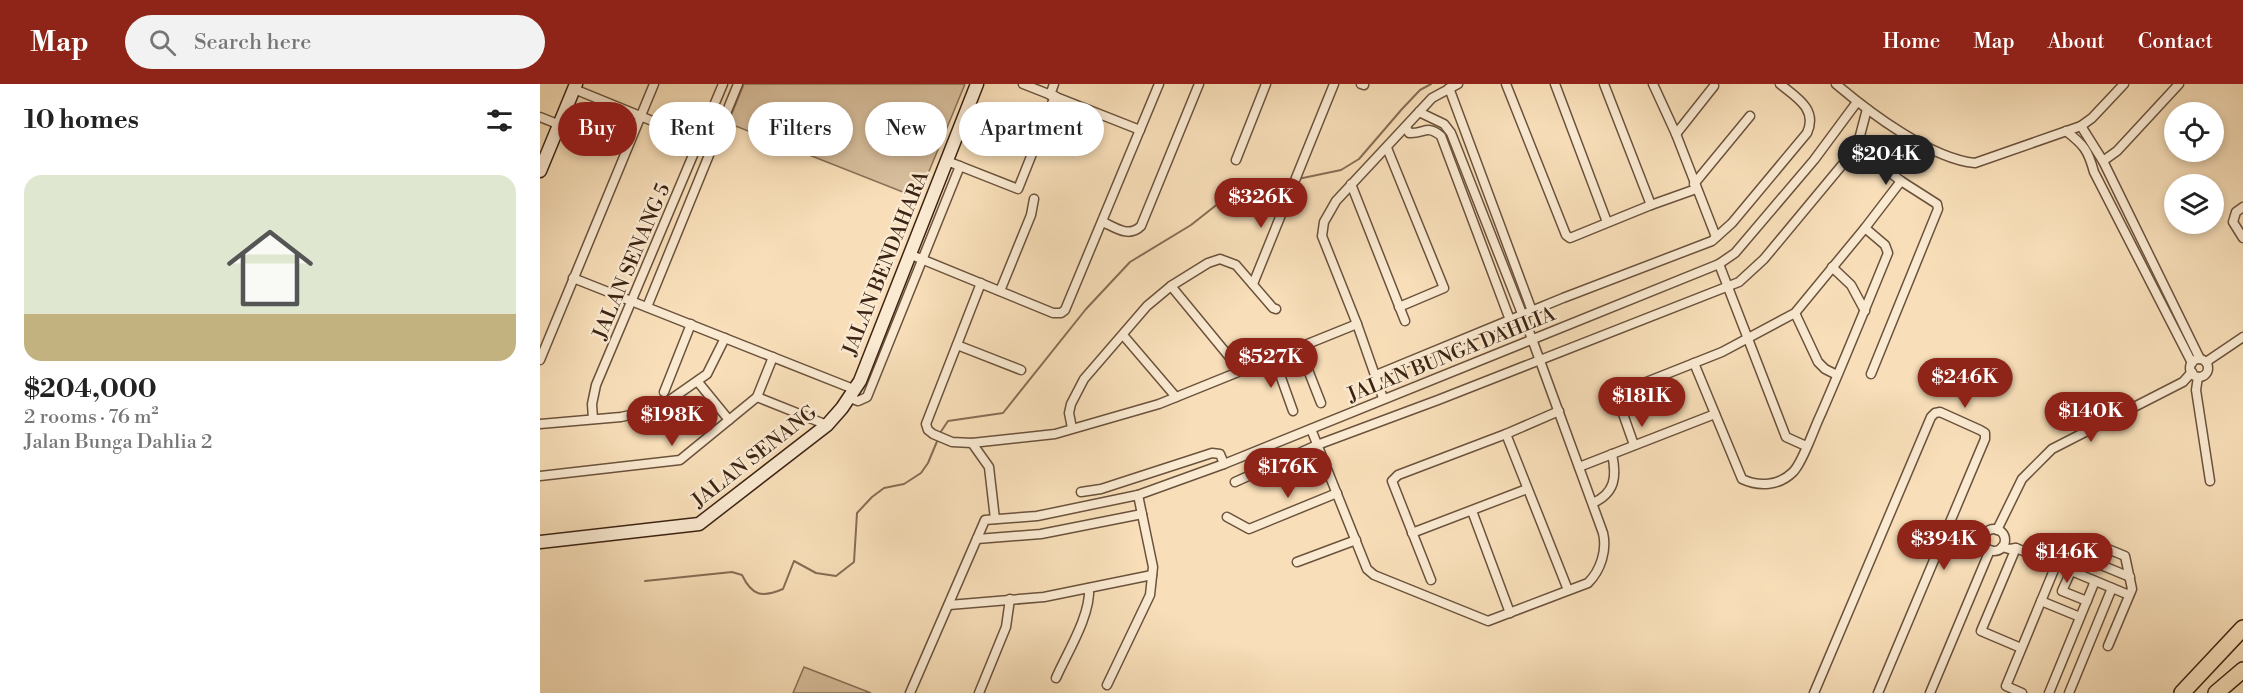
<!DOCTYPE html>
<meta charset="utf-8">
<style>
body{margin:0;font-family:"Libre Bodoni",serif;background:#f2f2f2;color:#222;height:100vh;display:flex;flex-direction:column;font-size:22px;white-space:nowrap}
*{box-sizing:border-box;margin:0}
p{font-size:20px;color:#767676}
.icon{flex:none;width:33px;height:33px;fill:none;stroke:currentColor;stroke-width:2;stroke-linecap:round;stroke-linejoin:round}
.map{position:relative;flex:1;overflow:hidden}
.drawer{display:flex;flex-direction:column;background:#fff;width:540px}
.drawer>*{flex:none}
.guide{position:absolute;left:18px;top:18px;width:570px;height:54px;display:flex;gap:12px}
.controls{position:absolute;left:1624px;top:18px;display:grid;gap:12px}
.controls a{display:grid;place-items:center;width:60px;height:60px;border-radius:50%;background:#fff;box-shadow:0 3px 9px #0003;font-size:30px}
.price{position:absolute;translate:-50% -51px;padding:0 14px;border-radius:21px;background:#8f2418;color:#fff;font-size:20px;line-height:39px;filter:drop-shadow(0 2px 3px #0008)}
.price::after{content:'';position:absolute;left:50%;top:36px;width:18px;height:14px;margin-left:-9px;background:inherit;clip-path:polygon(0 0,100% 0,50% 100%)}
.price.on{background:#222;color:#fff}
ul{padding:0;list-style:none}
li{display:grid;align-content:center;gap:12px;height:318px;padding:0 24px}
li+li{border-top:2px solid #e0e0e0}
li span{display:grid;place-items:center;height:186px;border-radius:18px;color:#555}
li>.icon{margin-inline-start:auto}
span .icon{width:108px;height:108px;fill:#fffc;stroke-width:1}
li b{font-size:26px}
h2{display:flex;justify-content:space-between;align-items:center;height:72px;padding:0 24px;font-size:26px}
.tag{padding:0 21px;border-radius:27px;background:#fff;box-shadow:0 3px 9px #0003;font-size:21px;line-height:54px}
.tag.on{background:#8f2418;color:#fff}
header{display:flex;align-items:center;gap:36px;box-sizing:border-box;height:84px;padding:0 30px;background:#8f2418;color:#fff}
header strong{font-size:28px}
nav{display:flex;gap:33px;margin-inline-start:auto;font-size:21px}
.search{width:420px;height:54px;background:#f2f2f2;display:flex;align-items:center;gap:15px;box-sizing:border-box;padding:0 21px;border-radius:33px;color:#767676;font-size:22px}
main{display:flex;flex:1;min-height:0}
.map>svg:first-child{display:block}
.pitch{fill:#d8bf9d;stroke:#8a7158;stroke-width:1.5}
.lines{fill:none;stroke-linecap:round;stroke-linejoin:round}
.stream{stroke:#866d55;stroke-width:2}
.street-casing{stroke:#6b523c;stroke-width:11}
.secondary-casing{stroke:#3c2313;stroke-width:15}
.highway-casing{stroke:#3c2313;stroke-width:18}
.street{stroke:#faead2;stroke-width:8}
.secondary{stroke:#faead2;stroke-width:12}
.highway{stroke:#f8dfb9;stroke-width:15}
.labels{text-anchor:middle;stroke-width:5;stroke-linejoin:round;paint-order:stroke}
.street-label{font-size:20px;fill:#3c2313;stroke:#faead2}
</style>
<header>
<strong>Map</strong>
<div class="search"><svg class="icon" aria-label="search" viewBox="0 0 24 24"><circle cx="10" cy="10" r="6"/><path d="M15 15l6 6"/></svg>Search here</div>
<nav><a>Home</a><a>Map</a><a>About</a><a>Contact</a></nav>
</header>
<main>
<section class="drawer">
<h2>10 homes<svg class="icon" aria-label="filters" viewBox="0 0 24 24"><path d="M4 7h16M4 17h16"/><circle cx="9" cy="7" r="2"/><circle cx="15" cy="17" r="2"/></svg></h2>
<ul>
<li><span style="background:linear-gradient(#dfe7d0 75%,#c2b280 0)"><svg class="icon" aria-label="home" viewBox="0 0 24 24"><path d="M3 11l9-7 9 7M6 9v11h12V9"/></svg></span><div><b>$204,000</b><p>2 rooms · 76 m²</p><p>Jalan Bunga Dahlia 2</p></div></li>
</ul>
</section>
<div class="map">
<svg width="1703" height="609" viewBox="0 0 1703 609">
<rect width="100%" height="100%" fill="#f8dfb9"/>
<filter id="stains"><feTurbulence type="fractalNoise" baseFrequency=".00333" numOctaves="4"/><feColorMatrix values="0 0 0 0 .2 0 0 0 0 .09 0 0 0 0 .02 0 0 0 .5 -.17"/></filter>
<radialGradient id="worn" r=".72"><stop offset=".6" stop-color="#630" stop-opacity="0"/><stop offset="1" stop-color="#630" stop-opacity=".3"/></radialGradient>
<g class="pitch">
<path d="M 204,0 L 425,0 L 378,114 L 188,39 Z"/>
<path d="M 264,583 L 331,609 L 253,609 Z"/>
</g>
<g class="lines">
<g class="stream">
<path d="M 758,95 L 801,86 L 819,75 L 862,25 L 880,6 L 891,0"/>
<path d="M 400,349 L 408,337 L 463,329 L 546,225 L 590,178 L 651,141 L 689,111 L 753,96"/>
<path d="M 105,497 L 192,488 L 202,491 C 212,512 222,514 243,505 L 254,477 L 276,489 L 296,492 L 314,478 L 317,429 L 332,413 L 344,404 L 364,400 L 381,389 L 388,379 L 398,355"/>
</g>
<g class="street-casing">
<g id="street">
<path d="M 483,0 L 600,46"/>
<path d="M 821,0 L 824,1"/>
<path d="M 966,0 L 1026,151 L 1030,154 L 1111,121 L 1156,105"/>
<path d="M 1015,0 L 1067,138"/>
<path d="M 1064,0 L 1111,121"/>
<path d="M 1113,0 L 1136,50 L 1176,153"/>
<path d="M 1296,0 C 1329,28 1391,75 1435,79 L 1541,42 L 1552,34 L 1584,0"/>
<path d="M 909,4 L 992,227"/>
<path d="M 34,5 L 159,56"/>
<path d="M 510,11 L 514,0"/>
<path d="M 0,33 L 20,41"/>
<path d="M 1541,42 L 1563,77 L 1660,275"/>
<path d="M 866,43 L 869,49 C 885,50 886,40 901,52 L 970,236"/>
<path d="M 1526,47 C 1544,61 1548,66 1554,88 L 1652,279"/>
<path d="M 1136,50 L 1174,2"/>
<path d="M 1317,63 L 1361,97 L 1397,120 L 1398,125 L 1331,290"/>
<path d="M 847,64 L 904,204 L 859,223"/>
<path d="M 696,76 L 726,0"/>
<path d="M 407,77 L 478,105 L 515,12"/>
<path d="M 1563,77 L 1577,67 L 1639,0"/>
<path d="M 811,100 L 865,237"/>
<path d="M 1154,100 L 1210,32"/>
<path d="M 1703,123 L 1696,128 L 1693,138 L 1703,154"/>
<path d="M 563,138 C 576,144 589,154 601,142 L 659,0"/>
<path d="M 369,170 L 513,229 L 521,229 L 525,226 L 619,0"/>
<path d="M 1179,180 L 1246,353 L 1266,362"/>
<path d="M 1292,183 L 1311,201 L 1325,227"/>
<path d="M 33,194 L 316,306"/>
<path d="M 441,199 L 386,340 L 388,346 L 393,350 L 412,358 L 432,359 L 515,350 L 619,320 L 817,240"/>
<path d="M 713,200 L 794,0"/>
<path d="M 631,202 L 701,287"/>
<path d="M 460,207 L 491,131 L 494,115"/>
<path d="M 107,223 L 198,0"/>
<path d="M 1255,229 L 1278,278 L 1285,285 L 1297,291"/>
<path d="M 583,251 L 636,313"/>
<path d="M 417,261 L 481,286"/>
<path d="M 759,263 L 781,319"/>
<path d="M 734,274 L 753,327"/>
<circle cx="1659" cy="284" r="9"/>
<path d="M 0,276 L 114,0"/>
<path d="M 1666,278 L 1703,253"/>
<path d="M 1154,279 L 1202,395 C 1219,403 1239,402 1253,388 C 1263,378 1274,344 1281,330 C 1304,277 1326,223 1348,169 L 1345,161 L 1325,144"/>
<path d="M 836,291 L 1023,214 L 1172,157 L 1192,139 L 1267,49 C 1278,25 1256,13 1240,0"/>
<path d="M 1658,293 L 1656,306 L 1670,397"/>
<path d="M 158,298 L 189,336"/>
<path d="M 124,308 L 151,240"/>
<path d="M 217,313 L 287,341"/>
<path d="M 310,314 L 318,317 L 327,313 L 420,82"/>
<path d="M 843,314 L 817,240 L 782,152 L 784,138 L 796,117 L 892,14 L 918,0"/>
<path d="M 53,335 L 52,320 L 56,301 L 183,0"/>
<path d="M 0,340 L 81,333 L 117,325 L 167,290 L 185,254"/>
<path d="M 532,344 L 529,329 L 531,320 L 544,295 L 607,222 L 631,202 L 668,179 L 680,175 L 696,181 L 733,224 L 736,225"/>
<path d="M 771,345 L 827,485 L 834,491 L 948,537 L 1048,499 C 1061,486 1067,466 1063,449 L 992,255 L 911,49 L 904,40 L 879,28"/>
<path d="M 966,350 L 1028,506"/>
<path d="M 432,359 L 449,383 L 455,435"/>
<path d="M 1094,361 L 1076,310 L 1182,268 L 1255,229 L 1325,144 L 1361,97"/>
<path d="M 1039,383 L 1175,330"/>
<path d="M 0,392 L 140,376 L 217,313 L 233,273"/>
<path d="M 695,398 L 777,361 L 898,316 L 1199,198 L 1224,175 L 1317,63 L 1327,25"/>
<path d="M 541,408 L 561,405 L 672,369 L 680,370 L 684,380"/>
<path d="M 1053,419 C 1075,409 1077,393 1072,370"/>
<path d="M 932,427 L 970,529"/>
<path d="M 687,433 L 709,445 L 797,409"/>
<circle cx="1454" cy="456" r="11"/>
<path d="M 1457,446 L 1482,395 L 1512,365 L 1643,298 L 1652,288"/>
<path d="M 872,449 L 987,405"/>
<path d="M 437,455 L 501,450 L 602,430"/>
<path d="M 1462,463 L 1469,465 L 1476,464 L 1589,511"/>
<path d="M 1476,464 L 1441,547 L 1481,564"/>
<path d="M 1544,474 L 1590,493"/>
<path d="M 757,478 L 816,456"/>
<path d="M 891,496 L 852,397 L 858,391 L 966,350 L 1019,327"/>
<path d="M 1501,517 L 1540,533"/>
<path d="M 1547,517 L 1522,507 L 1531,487 L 1558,461 L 1585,472 L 1592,505 L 1568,562"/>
<path d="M 409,521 L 504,513 L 612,491"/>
<path d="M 516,594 C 527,569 551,531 549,504"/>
<path d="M 567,601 L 610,511 L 613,483 L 598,411"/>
<path d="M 370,609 L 445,436 L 497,432 L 598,411 L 684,380 L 1179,180 L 1195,169 L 1274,76 L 1317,18"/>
<path d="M 439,609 L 466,543 L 470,515"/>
<path d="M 1274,609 L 1391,333 L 1395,329 L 1400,328 L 1440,346 L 1445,349 L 1445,355 L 1338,609"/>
<path d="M 1390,609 L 1450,466"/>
<path d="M 1482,609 L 1466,602 L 1516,481"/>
<path d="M 1509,609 L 1555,497"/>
<path d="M 1529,609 L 1572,504"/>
</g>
</g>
<g class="secondary-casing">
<g id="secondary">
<path d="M 0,87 L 36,0"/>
<path d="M 0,458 L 159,440 L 287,341 L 302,324 L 320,297 L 437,0"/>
</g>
</g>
<g class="highway-casing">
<g id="highway">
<path d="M 1642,609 L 1703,544"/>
<path d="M 1676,609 L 1703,586"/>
</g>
</g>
<use href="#street" class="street"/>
<use href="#secondary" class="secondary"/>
<use href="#highway" class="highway"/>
</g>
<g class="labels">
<g class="street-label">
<text transform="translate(91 177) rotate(-67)" y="7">JALAN SENANG 5</text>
<text transform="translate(345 179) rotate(-68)" y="7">JALAN BENDAHARA</text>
<text transform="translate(911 270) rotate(-22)" y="7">JALAN BUNGA DAHLIA</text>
<text transform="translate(214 372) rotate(-38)" y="7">JALAN SENANG</text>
</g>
</g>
<rect width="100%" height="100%" filter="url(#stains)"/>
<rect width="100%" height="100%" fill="url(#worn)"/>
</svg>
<div class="controls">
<a><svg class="icon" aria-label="locate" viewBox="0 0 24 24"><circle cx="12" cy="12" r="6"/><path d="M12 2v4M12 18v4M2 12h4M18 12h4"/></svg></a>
<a><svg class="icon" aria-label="layers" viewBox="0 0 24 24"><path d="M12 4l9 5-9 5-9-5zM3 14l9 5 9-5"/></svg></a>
</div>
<b class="price on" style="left:1346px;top:102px">$204K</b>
<b class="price" style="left:721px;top:145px">$326K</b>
<b class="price" style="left:731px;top:305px">$527K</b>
<b class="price" style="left:1425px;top:325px">$246K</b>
<b class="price" style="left:1102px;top:344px">$181K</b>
<b class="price" style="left:1551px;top:359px">$140K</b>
<b class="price" style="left:132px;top:363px">$198K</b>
<b class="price" style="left:748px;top:415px">$176K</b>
<b class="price" style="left:1404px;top:487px">$394K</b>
<b class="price" style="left:1527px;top:500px">$146K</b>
<div class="guide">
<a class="tag on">Buy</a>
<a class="tag">Rent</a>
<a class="tag">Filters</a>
<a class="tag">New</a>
<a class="tag">Apartment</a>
</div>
</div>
</main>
